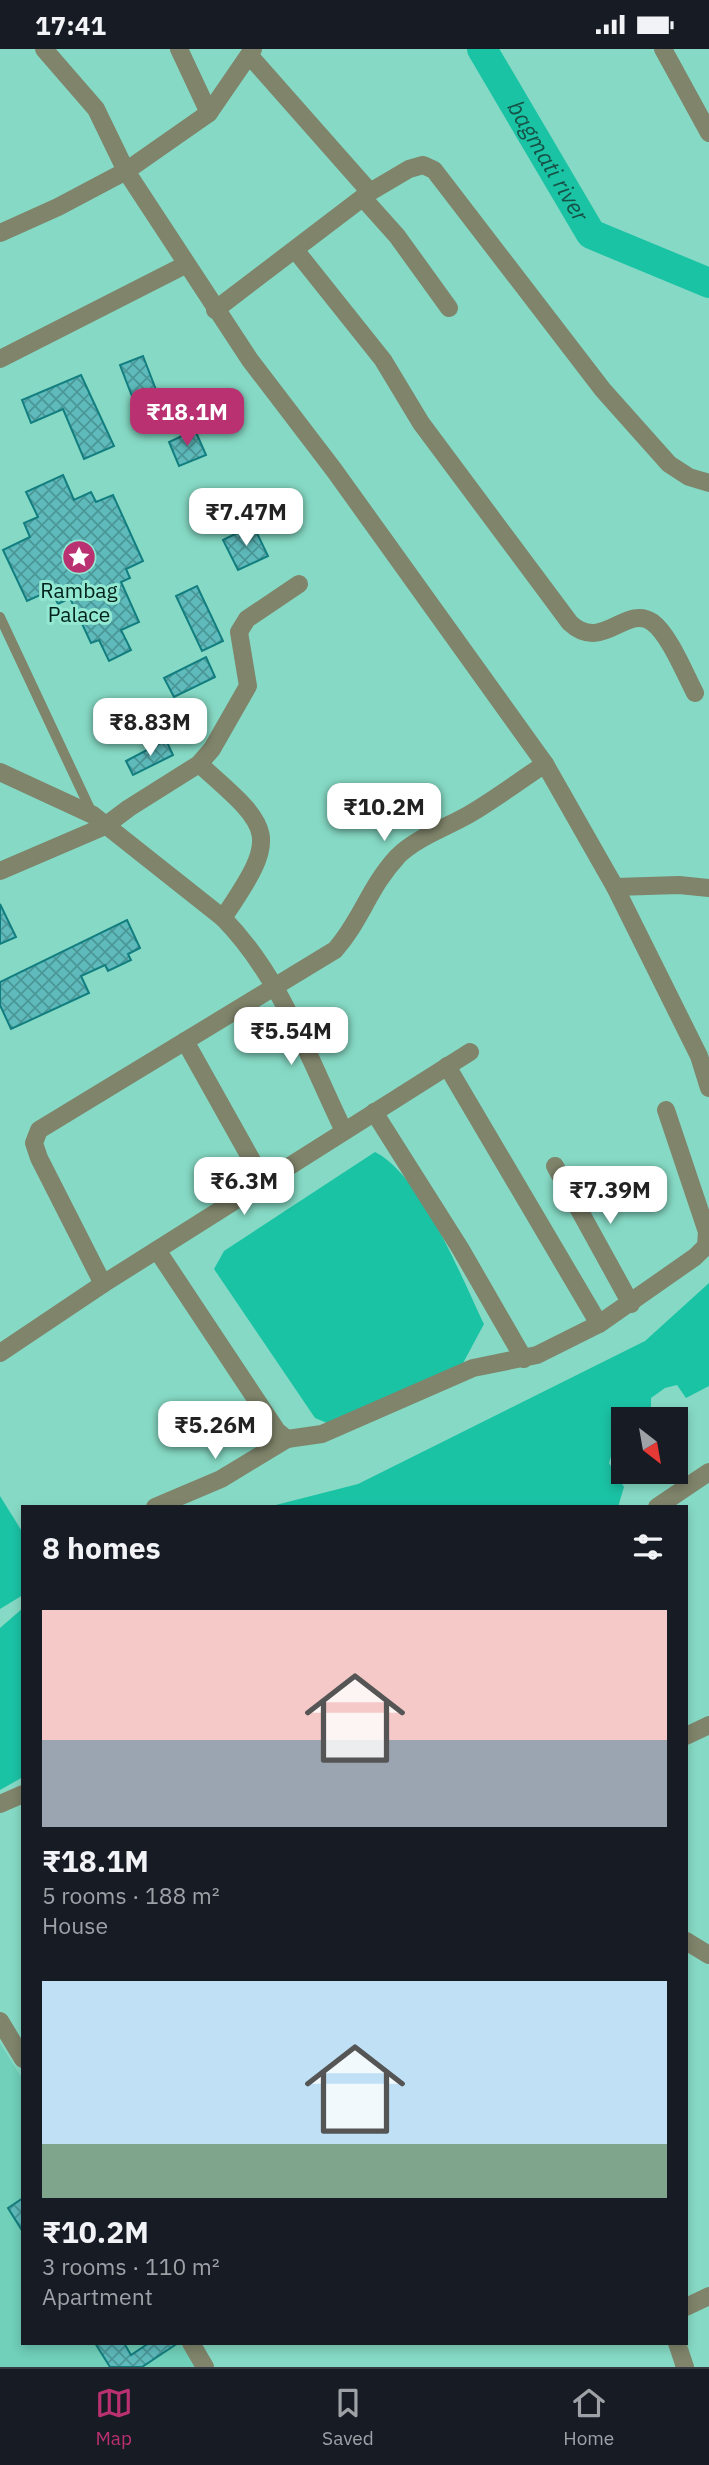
<!DOCTYPE html>
<meta charset="utf-8">
<style>
body{margin:0;font-family:"IBM Plex Sans",sans-serif;background:#242831;color:#f1f3f6;height:100vh;display:flex;flex-direction:column;font-size:26px;white-space:nowrap}
*{box-sizing:border-box;margin:0}
p{font-size:23px;color:#9ea1a6}
.icon{flex:none;width:38px;height:38px;fill:none;stroke:currentColor;stroke-width:2;stroke-linecap:round;stroke-linejoin:round}
.map{position:relative;flex:1;overflow:hidden}
.drawer{position:absolute;left:21px;top:1456px;width:667px;height:840px;display:flex;flex-direction:column;background:#171b24;border-radius:0px;box-shadow:0 4px 10px #0003}
.drawer>*{flex:none}
.needle{width:46px;rotate:149deg}
.fabs{position:absolute;left:611px;top:1358px;display:grid;gap:14px}
.fabs a{display:grid;place-items:center;width:77px;height:77px;border-radius:0px;background:#171b24;box-shadow:0 4px 10px #0003;font-size:35px}
.price{position:absolute;translate:-50% -60px;padding:0 16px;border-radius:14px;background:#fff;color:#222;font-size:23px;line-height:46px;filter:drop-shadow(0 2px 4px #0008)}
.price::after{content:'';position:absolute;left:50%;top:42px;width:21px;height:16px;margin-left:-10px;background:inherit;clip-path:polygon(0 0,100% 0,50% 100%)}
.price.on{background:#b93171;color:#fff}
ul{padding:0;list-style:none}
li{display:grid;align-content:center;gap:14px;height:371px;padding:0 21px}
li span{display:grid;place-items:center;height:217px;border-radius:0px;color:#555}
li>.icon{margin-inline-start:auto}
span .icon{width:126px;height:126px;fill:#fffc;stroke-width:1}
li b{font-size:30px}
h2{display:flex;justify-content:space-between;align-items:center;height:84px;padding:0 21px;font-size:30px}
.status{display:flex;justify-content:space-between;align-items:center;height:49px;padding:0 35px;background:#171b24;direction:ltr}
.status svg{height:19px;fill:currentColor}
.menu{display:flex;justify-content:space-around;align-items:center;height:98px;border-top:2px solid #363941;background:#171b24;font-size:19px;color:#9ea1a6}
.menu a{display:grid;justify-items:center;gap:4px}
.menu .on{color:#b93171}
.map>svg:first-child{display:block}
.built{fill:#70d0b9}
.water{fill:#1bc3a5}
.lines{fill:none;stroke-linecap:round;stroke-linejoin:round}
.river{stroke:#1bc3a5;stroke-width:30}
.building{fill:url(#building-cross-hatch);stroke:#137e7f;stroke-width:2}
.service{stroke:#7f846a;stroke-width:10}
.minor{stroke:#7f846a;stroke-width:18}
.tertiary{stroke:#7f846a;stroke-width:18}
.labels{text-anchor:middle;stroke-width:6;stroke-linejoin:round;paint-order:stroke}
.poi-label{font-size:21px;fill:#00221b;stroke:#93e8d2}
.water-label{font-size:23px;font-style:italic;fill:#165347;stroke:#93e8d2}
</style>
<div class="status"><b>17:41</b><svg viewBox="0 0 49 12"><path d="M0 12V9h3v3zM5 12V6h3v6zM10 12V3h3v9zM15 12V0h3v12zM26 1h20v11H26zM47 4h2v5h-2z"/></svg></div>
<div class="map">
<svg width="709" height="2318" viewBox="0 0 709 2318">
<defs>
<pattern id="building-cross-hatch" width="8" height="8" patternUnits="userSpaceOnUse" patternTransform="scale(1.75)"><rect width="8" height="8" fill="#5ebabb"/><path d="M0 0l8 8M0 8l8-8" fill="none" stroke="#4b9797"/></pattern>
</defs>
<rect width="100%" height="100%" fill="#86dac5"/>
<path class="built" d="M 0,1994 L 23,2031 L 23,2294 L 183,2294 L 197,2318 L 0,2318 Z"/>
<g class="water">
<path d="M 375,1103 C 422,1127 461,1228 484,1275 L 461,1318 L 327,1374 L 315,1369 L 214,1220 L 224,1202 Z"/>
<path d="M 709,1234 L 709,1337 L 686,1349 L 677,1336 L 665,1339 L 651,1349 L 651,1366 L 645,1370 L 623,1370 L 623,1385 L 617,1389 L 609,1414 L 624,1438 L 618,1458 L 268,1458 L 358,1435 L 645,1292 Z"/>
<path d="M 0,1447 L 23,1484 L 23,1546 L 0,1560 Z"/>
<path d="M 23,1559 L 23,1728 L 0,1741 L 0,1579 Z"/>
</g>
<g class="lines">
<path class="river" id="s1" d="M 482,0 L 591,185 L 709,234"/>
</g>
<g class="building">
<path d="M 143,307 L 158,346 L 135,355 L 120,316 Z"/>
<path d="M 81,326 L 114,397 L 84,410 L 63,360 L 31,374 L 22,351 Z"/>
<path d="M 195,381 L 206,406 L 179,417 L 169,393 Z"/>
<path d="M 63,426 L 74,451 L 91,443 L 96,453 L 113,446 L 143,512 L 126,520 L 130,529 L 121,533 L 139,573 L 121,581 L 131,601 L 109,612 L 99,591 L 91,594 L 70,549 L 58,555 L 51,541 L 27,552 L 3,501 L 30,488 L 24,474 L 38,468 L 26,443 Z"/>
<path d="M 253,476 L 268,507 L 238,521 L 223,491 Z"/>
<path d="M 197,537 L 223,592 L 202,602 L 176,547 Z"/>
<path d="M 206,608 L 215,628 L 174,648 L 164,629 Z"/>
<path d="M 166,691 L 173,706 L 133,726 L 126,712 Z"/>
<path d="M 0,855 L 16,888 L 0,895 Z"/>
<path d="M 127,871 L 140,899 L 128,905 L 131,911 L 108,922 L 105,916 L 81,927 L 89,944 L 11,980 L 0,956 L 0,933 Z"/>
<path d="M 23,2149 L 23,2183 L 8,2159 Z"/>
<path d="M 95,2294 L 124,2294 L 131,2306 L 149,2294 L 178,2294 L 142,2318 L 110,2318 Z"/>
</g>
<g class="lines">
<path class="service" d="M 0,568 L 92,764"/>
<g class="minor">
<path d="M 179,0 L 209,64"/>
<path d="M 663,0 L 709,84"/>
<path d="M 249,6 L 370,143"/>
<path d="M 363,149 L 397,187 L 449,259"/>
<path d="M 0,184 L 58,158 L 126,122 L 209,64 L 253,0"/>
<path d="M 296,202 L 383,311 L 421,374 L 570,574 C 602,604 626,555 652,573 C 669,585 685,625 695,644"/>
<path d="M 215,261 L 370,143 L 409,120 L 423,116 L 434,121 L 603,341 L 669,415 L 689,428 L 709,434"/>
<path d="M 0,310 L 185,216"/>
<path d="M 199,715 C 274,781 280,785 223,869"/>
<path d="M 0,723 L 93,766 L 223,869 C 281,928 308,1008 344,1082"/>
<path d="M 0,822 L 105,777 L 129,759 L 199,715 L 212,700 L 248,637 L 239,583 L 247,570 L 299,535"/>
<path d="M 615,838 L 679,836 L 709,839"/>
<path d="M 185,992 L 264,1133"/>
<path d="M 447,1017 L 599,1275"/>
<path d="M 374,1063 L 460,1199 L 524,1310"/>
<path d="M 555,1117 L 631,1255"/>
<path d="M 157,1201 L 277,1382 L 287,1390 L 322,1385 L 473,1319 L 537,1306 L 599,1275 L 695,1208 L 706,1197 L 707,1183 L 666,1061"/>
<path d="M 103,1235 L 39,1109 L 34,1094 L 39,1081 L 335,901 C 361,872 369,838 398,807 C 416,789 445,779 468,766 C 494,751 519,732 545,715"/>
<path d="M 0,1304 L 103,1235 L 470,1003"/>
<path d="M 155,1458 L 221,1430 L 287,1390"/>
<path d="M 657,1458 L 709,1423"/>
<path d="M 686,1687 L 709,1676"/>
<path d="M 0,1755 L 23,1745"/>
<path d="M 686,1892 L 709,1906"/>
<path d="M 686,2258 L 709,2247"/>
<path d="M 677,2294 L 685,2318"/>
</g>
<g class="tertiary">
<path d="M 44,0 L 96,60 L 126,122 L 250,311 L 334,421 L 545,715 L 615,838 L 699,1007 L 709,1039"/>
<path d="M 0,1972 L 23,2010"/>
<path d="M 191,2294 L 205,2318"/>
</g>
</g>
<defs>
<g id="sight-disc" transform="scale(1.75)"><circle r="9.5" fill="#b93171" stroke="#93e8d2"/><path d="M0-6L1.8-2.2L6-1.7L2.9 1.2L3.7 5.4L0 3.3L-3.7 5.4L-2.9 1.2L-6-1.7L-1.8-2.2Z" fill="#fff"/></g>
</defs>
<g fill-rule="evenodd">
<use href="#sight-disc" x="79" y="508"/>
</g>
<g class="labels">
<g class="poi-label">
<text x="79" y="549">Rambag<tspan x="79" dy="24">Palace</tspan></text>
</g>
<g class="water-label">
<text dy="8" stroke="none"><textPath href="#s1" startOffset="130">bagmati river</textPath></text>
</g>
</g>
</svg>
<div class="fabs">
<a><svg class="needle" viewBox="-14 -14 28 28"><path d="M0-13l5 13h-10z" fill="#e53935"/><path d="M0 13l5-13h-10z" fill="#9ea1a6"/></svg></a>
</div>
<b class="price on" style="left:187px;top:399px">₹18.1M</b>
<b class="price" style="left:246px;top:499px">₹7.47M</b>
<b class="price" style="left:150px;top:709px">₹8.83M</b>
<b class="price" style="left:384px;top:794px">₹10.2M</b>
<b class="price" style="left:291px;top:1018px">₹5.54M</b>
<b class="price" style="left:244px;top:1168px">₹6.3M</b>
<b class="price" style="left:610px;top:1177px">₹7.39M</b>
<b class="price" style="left:215px;top:1412px">₹5.26M</b>
<section class="drawer">
<h2>8 homes<svg class="icon" aria-label="filters" viewBox="0 0 24 24"><path d="M4 7h16M4 17h16"/><circle cx="9" cy="7" r="2"/><circle cx="15" cy="17" r="2"/></svg></h2>
<ul>
<li><span style="background:linear-gradient(#f6c9c9 60%,#9aa5b1 0)"><svg class="icon" aria-label="home" viewBox="0 0 24 24"><path d="M3 11l9-7 9 7M6 9v11h12V9"/></svg></span><div><b>₹18.1M</b><p>5 rooms · 188 m²</p><p>House</p></div></li>
<li><span style="background:linear-gradient(#bfe0f5 75%,#7fa58c 0)"><svg class="icon" aria-label="home" viewBox="0 0 24 24"><path d="M3 11l9-7 9 7M6 9v11h12V9"/></svg></span><div><b>₹10.2M</b><p>3 rooms · 110 m²</p><p>Apartment</p></div></li>
</ul>
</section>
</div>
<nav class="menu">
<a class="on"><svg class="icon" aria-label="map" viewBox="0 0 24 24"><path d="M3 6l6-2 6 2 6-2v14l-6 2-6-2-6 2zM9 4v14M15 6v14"/></svg>Map</a>
<a><svg class="icon" aria-label="saved" viewBox="0 0 24 24"><path d="M7 4h10v16l-5-4-5 4z"/></svg>Saved</a>
<a><svg class="icon" aria-label="home" viewBox="0 0 24 24"><path d="M3 11l9-7 9 7M6 9v11h12V9"/></svg>Home</a>
</nav>
